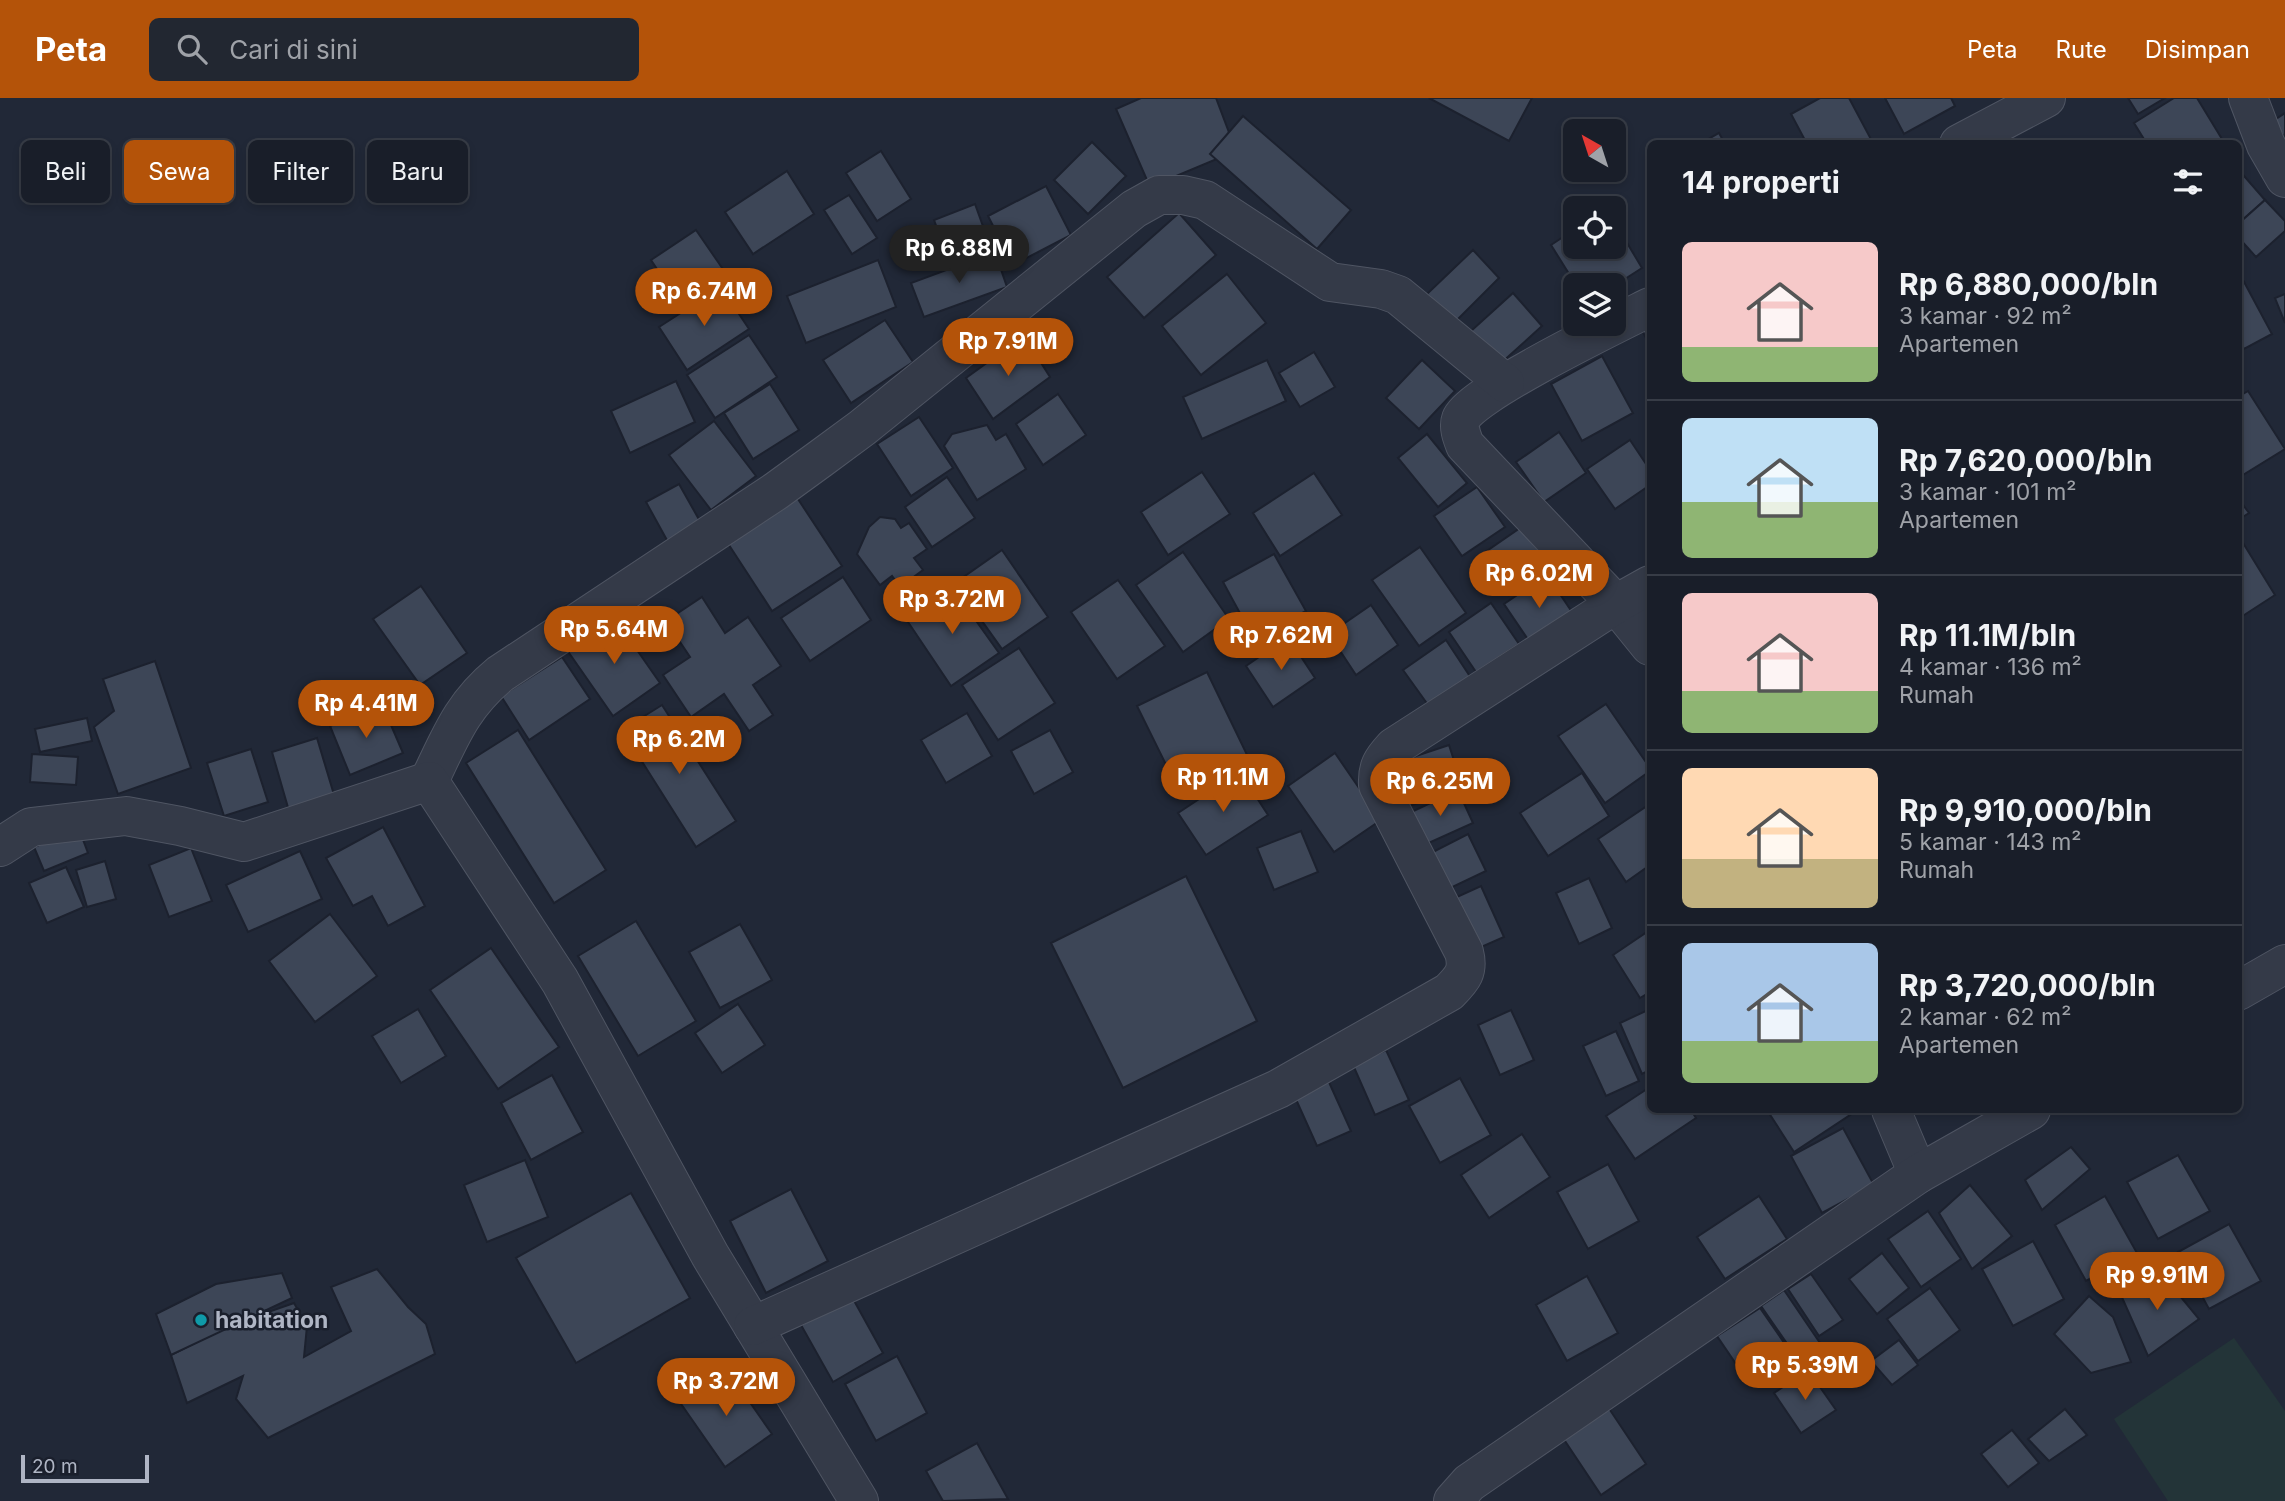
<!DOCTYPE html>
<html lang="id">
<meta charset="utf-8">
<style>
body{margin:0;font-family:Inter,sans-serif;background:#222731;color:#f1f3f6;height:100vh;display:flex;flex-direction:column;font-size:26px;white-space:nowrap}
*{box-sizing:border-box;margin:0}
p{font-size:23px;color:#9fa2a8}
.icon{flex:none;width:38px;height:38px;fill:none;stroke:currentColor;stroke-width:2;stroke-linecap:round;stroke-linejoin:round}
.map{position:relative;flex:1;overflow:hidden}
.drawer{position:absolute;left:1647px;top:42px;width:595px;height:973px;display:flex;flex-direction:column;background:#191e29;border-radius:10px;box-shadow:0 4px 10px #0003,0 0 0 2px #373c46}
.drawer>*{flex:none}
.guide{position:absolute;left:21px;top:42px;width:665px;height:63px;display:flex;gap:14px}
.needle{width:46px;rotate:321deg}
.tools{position:absolute;left:1563px;top:21px;display:grid;gap:14px}
.tools a{display:grid;place-items:center;width:63px;height:63px;border-radius:10px;background:#191e29;box-shadow:0 4px 10px #0003,0 0 0 2px #373c46;font-size:35px}
.scale{position:absolute;left:21px;bottom:18px;width:128px;box-sizing:border-box;padding-left:7px;border:4px solid #afb5c4;border-top:0;font-size:19px;line-height:24px;white-space:nowrap;color:#afb5c4;-webkit-text-stroke:5px #1a1f2c;paint-order:stroke}
.price{position:absolute;translate:-50% -60px;padding:0 16px;border-radius:24px;background:#b45309;color:#fff;font-size:23px;line-height:46px;filter:drop-shadow(0 2px 4px #0008)}
.price::after{content:'';position:absolute;left:50%;top:42px;width:21px;height:16px;margin-left:-10px;background:inherit;clip-path:polygon(0 0,100% 0,50% 100%)}
.price.active{background:#222;color:#fff}
ul{padding:0;list-style:none}
li{display:flex;align-items:center;gap:21px;height:175px;padding:0 35px}
li+li{border-top:2px solid #373c46}
li span{display:grid;place-items:center;flex:none;width:196px;height:140px;border-radius:10px;color:#555}
li>.icon{margin-inline-start:auto}
span .icon{width:84px;height:84px;fill:#fffc;stroke-width:1}
li b{font-size:30px}
h2{display:flex;justify-content:space-between;align-items:center;height:84px;padding:0 35px;font-size:30px}
.chip{padding:0 24px;border-radius:10px;background:#191e29;box-shadow:0 4px 10px #0003,0 0 0 2px #373c46;font-size:24px;line-height:63px}
.chip.active{background:#b45309;color:#fff}
header{display:flex;align-items:center;gap:42px;box-sizing:border-box;height:98px;padding:0 35px;background:#b45309;color:#fff}
header strong{font-size:33px}
nav{display:flex;gap:38px;margin-inline-start:auto;font-size:24px}
.search{width:490px;height:63px;background:#222731;display:flex;align-items:center;gap:18px;box-sizing:border-box;padding:0 24px;border-radius:10px;color:#9fa2a8;font-size:26px}
.map>svg:first-child{display:block}
.green{fill:#233438}
.building{fill:#3d4657;stroke:#1c212e;stroke-width:2}
.lines{fill:none;stroke-linecap:round;stroke-linejoin:round}
.minor-casing{stroke:#4f5563;stroke-width:40}
.minor{stroke:#343a48;stroke-width:38}
.culture-dot{fill:#0f9aa8;stroke:#1a1f2c;stroke-width:2.5}
.labels{text-anchor:middle;stroke-width:5;stroke-linejoin:round;paint-order:stroke}
.poi-label{font-size:23px;font-weight:bold;fill:#afb5c4;stroke:#1a1f2c;text-anchor:start}
</style>
<header>
<strong>Peta</strong>
<div class="search"><svg class="icon" aria-label="search" viewBox="0 0 24 24"><circle cx="10" cy="10" r="6"/><path d="M15 15l6 6"/></svg>Cari di sini</div>
<nav><a>Peta</a><a>Rute</a><a>Disimpan</a></nav>
</header>
<div class="map">
<svg width="2285" height="1403" viewBox="0 0 2285 1403">
<rect width="100%" height="100%" fill="#212837"/>
<path class="green" d="M 2234,1240 L 2285,1313 L 2285,1403 L 2168,1403 L 2114,1321 Z"/>
<g class="building">
<path d="M 1141,0 L 1216,0 L 1236,53 L 1150,89 L 1116,11 Z"/>
<path d="M 1429,0 L 1532,0 L 1509,43 Z"/>
<path d="M 1820,0 L 1849,0 L 1873,45 L 1807,46 L 1791,16 Z"/>
<path d="M 1885,0 L 1951,0 L 1955,8 L 1904,36 Z"/>
<path d="M 2128,0 L 2165,0 L 2138,16 Z"/>
<path d="M 2174,0 L 2197,0 L 2225,46 L 2147,46 L 2134,25 Z"/>
<path d="M 2285,15 L 2285,40 L 2273,23 Z"/>
<path d="M 1243,18 L 1351,112 L 1317,151 L 1210,56 Z"/>
<path d="M 1719,35 L 1725,46 L 1700,46 Z"/>
<path d="M 1092,44 L 1126,78 L 1088,116 L 1054,82 Z"/>
<path d="M 881,53 L 911,101 L 877,123 L 846,75 Z"/>
<path d="M 2238,71 L 2265,102 L 2238,126 Z"/>
<path d="M 787,73 L 814,116 L 753,156 L 725,114 Z"/>
<path d="M 1046,88 L 1071,137 L 1013,167 L 988,118 Z"/>
<path d="M 849,97 L 877,140 L 852,156 L 824,112 Z"/>
<path d="M 2265,102 L 2285,123 L 2285,133 L 2256,159 L 2238,139 L 2238,126 Z"/>
<path d="M 975,106 L 989,145 L 948,160 L 934,122 Z"/>
<path d="M 1179,115 L 1216,157 L 1144,220 L 1107,179 Z"/>
<path d="M 1614,123 L 1642,170 L 1614,188 L 1576,187 L 1551,147 L 1575,131 L 1575,149 L 1614,149 Z"/>
<path d="M 696,132 L 727,177 L 681,207 L 651,162 Z"/>
<path d="M 1473,152 L 1499,180 L 1454,225 L 1427,196 Z"/>
<path d="M 995,154 L 1007,189 L 924,219 L 911,185 Z"/>
<path d="M 878,162 L 896,209 L 806,245 L 787,198 Z"/>
<path d="M 1227,176 L 1266,225 L 1201,277 L 1162,228 Z"/>
<path d="M 2243,182 L 2272,236 L 2244,251 L 2238,241 L 2238,184 Z"/>
<path d="M 721,189 L 749,231 L 687,272 L 659,229 Z"/>
<path d="M 1513,195 L 1542,228 L 1500,266 L 1471,233 Z"/>
<path d="M 2285,196 L 2285,225 L 2275,200 Z"/>
<path d="M 885,222 L 913,264 L 851,305 L 823,262 Z"/>
<path d="M 1650,227 L 1650,248 L 1642,232 Z"/>
<path d="M 749,237 L 777,279 L 715,320 L 687,277 Z"/>
<path d="M 1024,238 L 1050,279 L 993,321 L 966,280 Z"/>
<path d="M 1314,254 L 1335,289 L 1300,309 L 1279,275 Z"/>
<path d="M 1602,258 L 1633,315 L 1582,343 L 1551,286 Z"/>
<path d="M 1267,262 L 1286,303 L 1202,341 L 1183,299 Z"/>
<path d="M 1422,262 L 1455,293 L 1419,331 L 1386,300 Z"/>
<path d="M 676,283 L 695,324 L 630,355 L 611,313 Z"/>
<path d="M 770,286 L 799,332 L 753,361 L 724,315 Z"/>
<path d="M 2248,293 L 2285,351 L 2238,380 L 2238,299 Z"/>
<path d="M 1058,296 L 1086,337 L 1043,367 L 1016,326 Z"/>
<path d="M 919,319 L 953,370 L 911,398 L 877,346 Z"/>
<path d="M 714,323 L 756,378 L 711,412 L 669,357 Z"/>
<path d="M 987,327 L 996,342 L 1006,336 L 1026,371 L 977,402 L 944,348 L 952,336 Z"/>
<path d="M 1559,334 L 1586,375 L 1544,404 L 1516,364 Z"/>
<path d="M 1427,336 L 1467,385 L 1438,409 L 1398,360 Z"/>
<path d="M 1630,342 L 1650,372 L 1650,387 L 1615,411 L 1587,371 Z"/>
<path d="M 1202,374 L 1230,416 L 1168,457 L 1141,414 Z"/>
<path d="M 1314,375 L 1342,417 L 1280,458 L 1253,415 Z"/>
<path d="M 947,379 L 975,420 L 932,449 L 905,409 Z"/>
<path d="M 679,386 L 701,425 L 668,444 L 646,404 Z"/>
<path d="M 1477,389 L 1505,429 L 1462,458 L 1434,418 Z"/>
<path d="M 796,398 L 842,468 L 772,513 L 727,444 Z"/>
<path d="M 2238,400 L 2249,415 L 2238,422 Z"/>
<path d="M 880,419 L 895,421 L 901,430 L 909,425 L 927,451 L 914,460 L 923,472 L 900,489 L 892,478 L 880,487 L 857,456 L 869,429 Z"/>
<path d="M 1523,428 L 1551,468 L 1509,497 L 1481,457 Z"/>
<path d="M 2240,440 L 2275,497 L 2238,521 L 2238,441 Z"/>
<path d="M 1420,449 L 1466,515 L 1419,548 L 1372,482 Z"/>
<path d="M 1002,452 L 1048,519 L 1002,551 L 955,485 Z"/>
<path d="M 1183,454 L 1229,521 L 1183,554 L 1136,487 Z"/>
<path d="M 1274,456 L 1306,513 L 1254,541 L 1223,484 Z"/>
<path d="M 1547,477 L 1574,517 L 1531,546 L 1504,506 Z"/>
<path d="M 843,479 L 871,522 L 810,563 L 781,520 Z"/>
<path d="M 1118,482 L 1165,548 L 1117,581 L 1071,514 Z"/>
<path d="M 421,488 L 467,555 L 420,587 L 373,521 Z"/>
<path d="M 952,489 L 999,555 L 951,588 L 906,521 Z"/>
<path d="M 702,499 L 725,535 L 748,519 L 781,568 L 753,587 L 773,617 L 749,633 L 724,596 L 691,619 L 663,577 L 690,559 L 666,523 Z"/>
<path d="M 1491,505 L 1519,546 L 1476,574 L 1449,534 Z"/>
<path d="M 1371,507 L 1398,547 L 1356,577 L 1329,536 Z"/>
<path d="M 614,519 L 660,585 L 613,618 L 567,552 Z"/>
<path d="M 1288,539 L 1315,580 L 1273,609 L 1246,568 Z"/>
<path d="M 1446,542 L 1473,583 L 1431,611 L 1403,572 Z"/>
<path d="M 1019,550 L 1055,605 L 998,642 L 962,587 Z"/>
<path d="M 562,559 L 590,601 L 529,642 L 501,598 Z"/>
<path d="M 155,563 L 191,670 L 118,696 L 94,629 L 114,613 L 103,581 Z"/>
<path d="M 1207,574 L 1251,665 L 1182,699 L 1137,608 Z"/>
<path d="M 382,606 L 403,655 L 350,677 L 330,628 Z"/>
<path d="M 1606,606 L 1650,670 L 1650,673 L 1605,705 L 1558,638 Z"/>
<path d="M 662,607 L 736,723 L 696,749 L 622,632 Z"/>
<path d="M 967,615 L 992,658 L 946,685 L 921,642 Z"/>
<path d="M 87,620 L 92,643 L 40,654 L 35,631 Z"/>
<path d="M 518,632 L 606,772 L 554,805 L 466,665 Z"/>
<path d="M 1050,632 L 1073,674 L 1034,696 L 1011,653 Z"/>
<path d="M 317,640 L 335,700 L 289,713 L 272,654 Z"/>
<path d="M 1449,647 L 1463,690 L 1403,710 L 1389,667 Z"/>
<path d="M 251,651 L 268,704 L 224,718 L 207,665 Z"/>
<path d="M 1335,655 L 1381,722 L 1334,754 L 1288,688 Z"/>
<path d="M 32,656 L 78,659 L 76,687 L 30,684 Z"/>
<path d="M 1240,674 L 1268,717 L 1206,757 L 1178,715 Z"/>
<path d="M 1582,675 L 1609,718 L 1548,758 L 1520,715 Z"/>
<path d="M 1458,692 L 1473,725 L 1422,748 L 1407,716 Z"/>
<path d="M 1650,706 L 1650,767 L 1626,784 L 1598,741 Z"/>
<path d="M 383,729 L 425,808 L 388,828 L 372,798 L 353,808 L 326,760 Z"/>
<path d="M 79,731 L 88,755 L 44,773 L 34,749 Z"/>
<path d="M 1301,733 L 1318,774 L 1274,792 L 1257,750 Z"/>
<path d="M 1468,736 L 1486,773 L 1442,794 L 1425,758 Z"/>
<path d="M 191,750 L 212,803 L 169,819 L 149,767 Z"/>
<path d="M 300,753 L 322,801 L 248,834 L 226,787 Z"/>
<path d="M 105,763 L 116,801 L 87,809 L 76,772 Z"/>
<path d="M 66,769 L 84,809 L 47,825 L 29,785 Z"/>
<path d="M 1186,778 L 1257,923 L 1123,990 L 1051,845 Z"/>
<path d="M 1589,780 L 1612,830 L 1579,846 L 1556,795 Z"/>
<path d="M 1481,788 L 1504,839 L 1470,854 L 1448,803 Z"/>
<path d="M 330,816 L 377,878 L 315,924 L 269,863 Z"/>
<path d="M 636,823 L 696,923 L 638,958 L 578,858 Z"/>
<path d="M 740,826 L 772,882 L 720,910 L 689,854 Z"/>
<path d="M 1650,832 L 1650,894 L 1640,900 L 1613,857 Z"/>
<path d="M 491,850 L 559,949 L 498,991 L 430,892 Z"/>
<path d="M 738,906 L 765,947 L 722,975 L 695,935 Z"/>
<path d="M 418,911 L 446,958 L 401,985 L 372,938 Z"/>
<path d="M 1650,911 L 1650,972 L 1642,976 L 1620,925 Z"/>
<path d="M 1511,912 L 1534,962 L 1500,977 L 1478,927 Z"/>
<path d="M 1616,933 L 1639,983 L 1606,998 L 1583,948 Z"/>
<path d="M 1386,952 L 1409,1002 L 1375,1017 L 1353,967 Z"/>
<path d="M 552,977 L 583,1034 L 531,1062 L 501,1005 Z"/>
<path d="M 1460,980 L 1491,1037 L 1440,1065 L 1409,1008 Z"/>
<path d="M 1328,982 L 1351,1033 L 1317,1048 L 1294,997 Z"/>
<path d="M 1650,989 L 1650,1012 L 1691,1012 L 1696,1020 L 1635,1061 L 1606,1018 Z"/>
<path d="M 1767,1012 L 1855,1012 L 1856,1013 L 1794,1054 Z"/>
<path d="M 1843,1030 L 1874,1087 L 1822,1115 L 1791,1058 Z"/>
<path d="M 1522,1036 L 1550,1079 L 1489,1120 L 1461,1077 Z"/>
<path d="M 2071,1049 L 2090,1071 L 2042,1112 L 2025,1082 Z"/>
<path d="M 2178,1057 L 2210,1113 L 2158,1141 L 2127,1084 Z"/>
<path d="M 525,1062 L 548,1119 L 487,1144 L 464,1087 Z"/>
<path d="M 1608,1066 L 1639,1123 L 1588,1151 L 1557,1094 Z"/>
<path d="M 1970,1087 L 2012,1138 L 1972,1171 L 1939,1115 Z"/>
<path d="M 791,1091 L 828,1163 L 766,1195 L 730,1123 Z"/>
<path d="M 631,1095 L 690,1200 L 576,1265 L 516,1160 Z"/>
<path d="M 1759,1098 L 1787,1141 L 1725,1181 L 1697,1139 Z"/>
<path d="M 2105,1098 L 2137,1155 L 2086,1183 L 2055,1127 Z"/>
<path d="M 1928,1113 L 1961,1161 L 1921,1189 L 1888,1141 Z"/>
<path d="M 2229,1126 L 2261,1183 L 2209,1211 L 2178,1154 Z"/>
<path d="M 2033,1143 L 2064,1201 L 2013,1228 L 1982,1171 Z"/>
<path d="M 1882,1155 L 1909,1190 L 1877,1216 L 1849,1181 Z"/>
<path d="M 377,1171 L 408,1209 L 426,1226 L 435,1256 L 268,1340 L 236,1301 L 243,1278 L 187,1305 L 171,1257 L 231,1227 L 294,1205 L 307,1228 L 304,1259 L 351,1233 L 331,1189 Z"/>
<path d="M 282,1175 L 292,1200 L 171,1257 L 156,1216 L 216,1186 Z"/>
<path d="M 1811,1176 L 1843,1222 L 1819,1238 L 1788,1191 Z"/>
<path d="M 2162,1176 L 2199,1221 L 2148,1258 L 2120,1195 Z"/>
<path d="M 1587,1178 L 1618,1235 L 1567,1263 L 1536,1207 Z"/>
<path d="M 1930,1190 L 1960,1232 L 1918,1263 L 1887,1221 Z"/>
<path d="M 1784,1192 L 1820,1245 L 1797,1260 L 1761,1208 Z"/>
<path d="M 2089,1198 L 2113,1219 L 2131,1264 L 2091,1275 L 2054,1236 Z"/>
<path d="M 852,1199 L 883,1255 L 833,1284 L 801,1227 Z"/>
<path d="M 1760,1210 L 1794,1259 L 1751,1288 L 1717,1238 Z"/>
<path d="M 1899,1242 L 1918,1267 L 1892,1287 L 1871,1263 Z"/>
<path d="M 897,1258 L 927,1315 L 876,1343 L 845,1286 Z"/>
<path d="M 726,1270 L 772,1336 L 725,1369 L 679,1303 Z"/>
<path d="M 1808,1272 L 1836,1312 L 1801,1335 L 1774,1295 Z"/>
<path d="M 1608,1309 L 1646,1366 L 1601,1397 L 1563,1340 Z"/>
<path d="M 2065,1311 L 2087,1337 L 2049,1363 L 2028,1341 Z"/>
<path d="M 2012,1332 L 2039,1365 L 2008,1389 L 1981,1356 Z"/>
<path d="M 977,1345 L 1008,1401 L 943,1403 L 926,1373 Z"/>
</g>
<g class="lines">
<g class="minor-casing">
<g id="minor">
<path d="M 2248,0 L 2266,47 L 2285,80"/>
<path d="M 1959,46 L 2046,0"/>
<path d="M 1650,209 C 1620,224 1469,297 1461,321 C 1458,329 1462,339 1465,347 L 1616,506 L 1650,548"/>
<path d="M 429,683 C 450,640 461,608 500,576 L 776,393 L 820,361 L 862,330 L 1134,111 L 1159,97 L 1183,97 L 1205,102 L 1330,184 L 1381,191 L 1398,197 L 1505,285"/>
<path d="M 0,749 L 31,729 L 126,718 L 180,728 L 244,744 L 429,683 L 560,883 L 710,1157 L 859,1403"/>
<path d="M 2238,893 L 2285,866"/>
<path d="M 1891,1012 L 1918,1076"/>
<path d="M 753,1228 L 1278,991 L 1449,894 C 1463,880 1469,873 1464,854 L 1378,687 C 1377,669 1382,662 1394,649 L 1616,506 L 1650,487"/>
<path d="M 1453,1403 L 1469,1385 L 1918,1076 L 2031,1012"/>
</g>
</g>
<use href="#minor" class="minor"/>
</g>
<circle class="culture-dot" cx="201" cy="1222" r="7"/>
<g class="labels">
<g class="poi-label">
<text x="215" y="1230">habitation</text>
</g>
</g>
</svg>
<div class="tools">
<a><svg class="needle" viewBox="-14 -14 28 28"><path d="M0-13l5 13h-10z" fill="#e53935"/><path d="M0 13l5-13h-10z" fill="#9fa2a8"/></svg></a>
<a><svg class="icon" aria-label="locate" viewBox="0 0 24 24"><circle cx="12" cy="12" r="6"/><path d="M12 2v4M12 18v4M2 12h4M18 12h4"/></svg></a>
<a><svg class="icon" aria-label="layers" viewBox="0 0 24 24"><path d="M12 4l9 5-9 5-9-5zM3 14l9 5 9-5"/></svg></a>
</div>
<div class="scale">20 m</div>
<b class="price active" style="left:959px;top:187px">Rp 6.88M</b>
<b class="price" style="left:704px;top:230px">Rp 6.74M</b>
<b class="price" style="left:1008px;top:280px">Rp 7.91M</b>
<b class="price" style="left:1539px;top:512px">Rp 6.02M</b>
<b class="price" style="left:952px;top:538px">Rp 3.72M</b>
<b class="price" style="left:614px;top:568px">Rp 5.64M</b>
<b class="price" style="left:1281px;top:574px">Rp 7.62M</b>
<b class="price" style="left:366px;top:642px">Rp 4.41M</b>
<b class="price" style="left:679px;top:678px">Rp 6.2M</b>
<b class="price" style="left:1223px;top:716px">Rp 11.1M</b>
<b class="price" style="left:1440px;top:720px">Rp 6.25M</b>
<b class="price" style="left:2157px;top:1214px">Rp 9.91M</b>
<b class="price" style="left:1805px;top:1304px">Rp 5.39M</b>
<b class="price" style="left:726px;top:1320px">Rp 3.72M</b>
<div class="guide">
<a class="chip">Beli</a>
<a class="chip active">Sewa</a>
<a class="chip">Filter</a>
<a class="chip">Baru</a>
</div>
<section class="drawer">
<h2>14 properti<svg class="icon" aria-label="filters" viewBox="0 0 24 24"><path d="M4 7h16M4 17h16"/><circle cx="9" cy="7" r="2"/><circle cx="15" cy="17" r="2"/></svg></h2>
<ul>
<li><span style="background:linear-gradient(#f6c9c9 75%,#8fb573 0)"><svg class="icon" aria-label="home" viewBox="0 0 24 24"><path d="M3 11l9-7 9 7M6 9v11h12V9"/></svg></span><div><b>Rp 6,880,000/bln</b><p>3 kamar · 92 m²</p><p>Apartemen</p></div></li>
<li><span style="background:linear-gradient(#bfe0f5 60%,#8fb573 0)"><svg class="icon" aria-label="home" viewBox="0 0 24 24"><path d="M3 11l9-7 9 7M6 9v11h12V9"/></svg></span><div><b>Rp 7,620,000/bln</b><p>3 kamar · 101 m²</p><p>Apartemen</p></div></li>
<li><span style="background:linear-gradient(#f6c9c9 70%,#8fb573 0)"><svg class="icon" aria-label="home" viewBox="0 0 24 24"><path d="M3 11l9-7 9 7M6 9v11h12V9"/></svg></span><div><b>Rp 11.1M/bln</b><p>4 kamar · 136 m²</p><p>Rumah</p></div></li>
<li><span style="background:linear-gradient(#ffd9b3 65%,#c2b280 0)"><svg class="icon" aria-label="home" viewBox="0 0 24 24"><path d="M3 11l9-7 9 7M6 9v11h12V9"/></svg></span><div><b>Rp 9,910,000/bln</b><p>5 kamar · 143 m²</p><p>Rumah</p></div></li>
<li><span style="background:linear-gradient(#a9c7e8 70%,#8fb573 0)"><svg class="icon" aria-label="home" viewBox="0 0 24 24"><path d="M3 11l9-7 9 7M6 9v11h12V9"/></svg></span><div><b>Rp 3,720,000/bln</b><p>2 kamar · 62 m²</p><p>Apartemen</p></div></li>
</ul>
</section>
</div>
